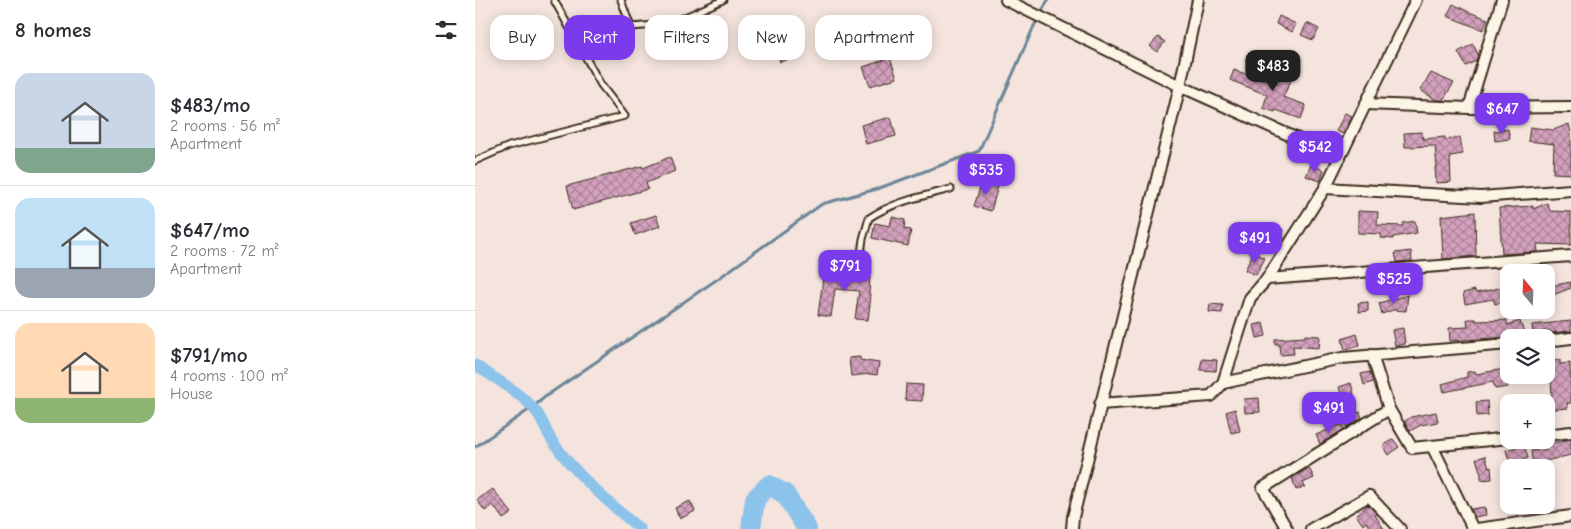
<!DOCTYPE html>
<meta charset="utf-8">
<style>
body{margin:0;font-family:"Comic Neue",sans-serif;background:#f7f7f7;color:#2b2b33;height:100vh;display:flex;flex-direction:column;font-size:19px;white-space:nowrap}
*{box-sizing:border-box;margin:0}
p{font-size:16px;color:#7c7c81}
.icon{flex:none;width:28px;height:28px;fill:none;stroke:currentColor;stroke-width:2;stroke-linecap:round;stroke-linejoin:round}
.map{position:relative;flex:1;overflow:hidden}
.details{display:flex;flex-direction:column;background:#fff;width:475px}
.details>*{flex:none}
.guide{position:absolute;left:15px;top:15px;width:475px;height:45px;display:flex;gap:10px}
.needle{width:32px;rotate:341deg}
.fabs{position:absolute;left:1025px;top:264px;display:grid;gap:10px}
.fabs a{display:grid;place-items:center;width:55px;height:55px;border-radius:10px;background:#fff;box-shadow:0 2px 12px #0003;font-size:25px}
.price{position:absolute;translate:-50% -42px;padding:0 11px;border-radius:10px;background:#7c3aed;color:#fff;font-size:16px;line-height:32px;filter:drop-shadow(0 1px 2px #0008)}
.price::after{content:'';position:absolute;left:50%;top:30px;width:15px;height:11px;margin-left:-8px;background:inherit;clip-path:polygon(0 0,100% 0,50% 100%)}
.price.active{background:#222;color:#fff}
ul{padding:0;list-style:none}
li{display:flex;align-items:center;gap:15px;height:125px;padding:0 15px}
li+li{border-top:1px solid #e1e1e2}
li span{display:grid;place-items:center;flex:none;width:140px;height:100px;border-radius:15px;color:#555}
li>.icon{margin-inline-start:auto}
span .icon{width:60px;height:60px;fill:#fffc;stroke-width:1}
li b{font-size:21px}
h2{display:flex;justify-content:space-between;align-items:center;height:60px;padding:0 15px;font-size:21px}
.chip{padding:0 18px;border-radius:15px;background:#fff;box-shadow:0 2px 12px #0003;font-size:18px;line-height:45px}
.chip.active{background:#7c3aed;color:#fff}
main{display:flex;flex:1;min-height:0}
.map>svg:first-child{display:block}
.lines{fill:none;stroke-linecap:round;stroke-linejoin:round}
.stream{stroke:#6c8698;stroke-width:3}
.canal{stroke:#8cc3ea;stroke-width:11}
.river{stroke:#8cc3ea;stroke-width:20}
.building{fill:url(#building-cross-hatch);stroke:#3b2a1e}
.lane-casing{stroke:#3b2a1e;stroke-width:9}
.street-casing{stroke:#3b2a1e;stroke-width:14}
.lane{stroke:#fcf5e5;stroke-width:5}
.street{stroke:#fcf5e5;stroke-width:10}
</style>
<main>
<section class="details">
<h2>8 homes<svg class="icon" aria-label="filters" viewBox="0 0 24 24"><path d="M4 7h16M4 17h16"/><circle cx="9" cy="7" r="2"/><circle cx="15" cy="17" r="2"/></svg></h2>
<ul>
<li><span style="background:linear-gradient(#c9d6e8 75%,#7fa58c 0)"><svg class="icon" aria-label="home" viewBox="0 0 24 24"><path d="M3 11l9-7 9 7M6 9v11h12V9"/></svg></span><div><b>$483/mo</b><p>2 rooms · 56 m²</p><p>Apartment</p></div></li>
<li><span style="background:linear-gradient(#bfe0f5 70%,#9aa5b1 0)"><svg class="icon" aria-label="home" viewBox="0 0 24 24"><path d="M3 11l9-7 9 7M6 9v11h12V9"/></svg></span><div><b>$647/mo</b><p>2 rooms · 72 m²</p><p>Apartment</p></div></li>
<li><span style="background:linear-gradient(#ffd9b3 75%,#8fb573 0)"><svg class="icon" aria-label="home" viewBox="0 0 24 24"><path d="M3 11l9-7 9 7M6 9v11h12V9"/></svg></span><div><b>$791/mo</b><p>4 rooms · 100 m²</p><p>House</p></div></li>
</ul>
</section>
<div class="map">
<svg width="1096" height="529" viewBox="0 0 1096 529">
<defs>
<pattern id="building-cross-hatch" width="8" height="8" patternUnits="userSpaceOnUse" patternTransform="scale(1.25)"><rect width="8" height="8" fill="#d3a1bd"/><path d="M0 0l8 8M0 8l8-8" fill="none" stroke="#ac8399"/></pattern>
</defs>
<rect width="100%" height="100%" fill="#f4e4dd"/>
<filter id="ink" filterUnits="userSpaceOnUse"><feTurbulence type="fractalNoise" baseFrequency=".02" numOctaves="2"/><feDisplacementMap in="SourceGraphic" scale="10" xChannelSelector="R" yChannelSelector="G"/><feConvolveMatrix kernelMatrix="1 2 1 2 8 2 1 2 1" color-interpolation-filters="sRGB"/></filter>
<g filter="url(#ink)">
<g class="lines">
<path class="stream" d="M 0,447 L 58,407 L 71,396 L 244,278 L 347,204 L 402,189 L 504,151 L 559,26 L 573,0"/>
<path class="canal" d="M 0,365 C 19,378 43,391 59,409 C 68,418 70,431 78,442 C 101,475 134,503 165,529"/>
<path class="river" d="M 276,529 L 280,499 L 294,485 L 310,494 L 332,529"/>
</g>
<g class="building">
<path d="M 978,4 L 994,12 L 1013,19 L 1008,30 L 972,16 Z"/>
<path d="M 804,16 L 821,24 L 817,32 L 801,24 Z"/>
<path d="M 408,18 L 411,37 L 386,42 L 382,22 Z"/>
<path d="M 832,23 L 844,29 L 838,40 L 826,35 Z"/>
<path d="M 316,35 L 323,56 L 305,62 L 298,41 Z"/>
<path d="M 683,37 L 690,42 L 682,52 L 675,46 Z"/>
<path d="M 998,44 L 1003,54 L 1001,61 L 991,66 L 983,52 Z"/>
<path d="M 415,58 L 422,78 L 395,86 L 388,67 Z"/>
<path d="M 812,65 L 821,70 L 808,97 L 831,105 L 826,119 L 801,110 L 800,112 L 788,108 L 792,95 L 755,80 L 759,70 L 788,80 L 789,78 L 803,84 Z"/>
<path d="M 956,73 L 979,83 L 968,100 L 961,100 L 945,90 Z"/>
<path d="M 870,113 L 877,116 L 868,134 L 861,131 Z"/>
<path d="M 416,117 L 421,136 L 391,144 L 386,125 Z"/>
<path d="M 1094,124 L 1096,133 L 1096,174 L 1078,173 L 1079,144 L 1053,141 L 1055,127 L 1078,130 Z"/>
<path d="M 1033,129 L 1035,139 L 1020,141 L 1019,131 Z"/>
<path d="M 947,132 L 948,139 L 970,137 L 970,140 L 985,137 L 988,154 L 975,156 L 976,182 L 961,183 L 960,167 L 962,167 L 960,146 L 930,147 L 929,133 Z"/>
<path d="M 195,157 L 200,171 L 171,183 L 173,189 L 98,210 L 92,186 L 167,166 L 168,168 Z"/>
<path d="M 836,165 L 849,170 L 845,181 L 831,176 Z"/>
<path d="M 507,182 L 523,186 L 516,211 L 499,206 Z"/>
<path d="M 1072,203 L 1075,211 L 1096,212 L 1096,245 L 1062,244 L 1063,252 L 1027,254 L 1024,208 L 1058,206 L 1058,209 Z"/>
<path d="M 883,211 L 903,212 L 902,225 L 928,226 L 928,223 L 940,221 L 942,233 L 918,237 L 918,239 L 906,238 L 906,234 L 883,233 Z"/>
<path d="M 1000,212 L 1001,256 L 968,259 L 966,216 Z"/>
<path d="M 181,215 L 185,226 L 160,235 L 156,223 Z"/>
<path d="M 417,217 L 430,220 L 429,229 L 436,230 L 433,246 L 397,238 L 400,223 L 415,226 Z"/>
<path d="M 797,225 L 808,230 L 805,238 L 803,237 L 799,248 L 790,245 Z"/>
<path d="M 936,251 L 937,261 L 922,262 L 920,253 Z"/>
<path d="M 778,253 L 790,258 L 781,275 L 770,270 Z"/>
<path d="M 349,271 L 395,275 L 394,295 L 396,295 L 393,320 L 380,319 L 384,291 L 360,289 L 356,317 L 343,315 Z"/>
<path d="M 1096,282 L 1096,288 L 1078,295 L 1075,286 Z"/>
<path d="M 1024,288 L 1025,290 L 1034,289 L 1034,301 L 1020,304 L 1018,299 L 990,304 L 988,293 L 1000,290 L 1001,293 Z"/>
<path d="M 933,295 L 931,311 L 918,310 L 907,314 L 904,303 Z"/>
<path d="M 893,302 L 893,311 L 884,312 L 883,303 Z"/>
<path d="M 735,304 L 748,305 L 747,313 L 734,312 Z"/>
<path d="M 992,319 L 1001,319 L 1001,321 L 1032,320 L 1032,325 L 1045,321 L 1049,333 L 1034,337 L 975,341 L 974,328 L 993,327 Z"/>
<path d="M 1096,321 L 1096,331 L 1076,333 L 1075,330 L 1058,334 L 1057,325 Z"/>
<path d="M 788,323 L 791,336 L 782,338 L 779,325 Z"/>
<path d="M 928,328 L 930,344 L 920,346 L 917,330 Z"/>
<path d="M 882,334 L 885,345 L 870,350 L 867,339 Z"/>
<path d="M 830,335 L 845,336 L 844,348 L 818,346 L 819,354 L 805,355 L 804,344 L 800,344 L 800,339 L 830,337 Z"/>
<path d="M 385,357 L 385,360 L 404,363 L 402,375 L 395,374 L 376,376 L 374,358 Z"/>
<path d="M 727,359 L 742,360 L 741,371 L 725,370 Z"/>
<path d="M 1085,360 L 1085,364 L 1095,363 L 1096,403 L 1092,403 L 1093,408 L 1071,410 L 1071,398 L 1077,398 L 1076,379 L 1071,379 L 1071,363 L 1075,362 L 1075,361 Z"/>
<path d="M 1029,369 L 1033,387 L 1020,389 L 1018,382 L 969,392 L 967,384 L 992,377 L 992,372 L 1000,371 L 1001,374 Z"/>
<path d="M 895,372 L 898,382 L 889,385 L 886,374 Z"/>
<path d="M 876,383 L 879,394 L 867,397 L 864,387 Z"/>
<path d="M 431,384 L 448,385 L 447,401 L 430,400 Z"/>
<path d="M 843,397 L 848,410 L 834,415 L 829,403 Z"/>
<path d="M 784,398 L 785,412 L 770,413 L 769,399 Z"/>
<path d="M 1012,401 L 1013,415 L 1002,416 L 1001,402 Z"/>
<path d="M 760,409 L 765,431 L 756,433 L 751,412 Z"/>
<path d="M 885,412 L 887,418 L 871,427 L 866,418 Z"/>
<path d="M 961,412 L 963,422 L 946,425 L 935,431 L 930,423 L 930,421 L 936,417 Z"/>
<path d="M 867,424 L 869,429 L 845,444 L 841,435 Z"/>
<path d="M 918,439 L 924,447 L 914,455 L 908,446 Z"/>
<path d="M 1096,439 L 1096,455 L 1070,461 L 1070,466 L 1058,467 L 1056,451 L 1075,449 L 1073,444 Z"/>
<path d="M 1049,445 L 1053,458 L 1035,464 L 1031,450 Z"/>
<path d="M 1010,456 L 1014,468 L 1016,467 L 1017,479 L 1006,480 L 1006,474 L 1001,459 Z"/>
<path d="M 834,468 L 839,478 L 828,483 L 830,487 L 821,490 L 817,478 Z"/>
<path d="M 18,489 L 37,513 L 28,519 L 18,505 L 10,511 L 2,500 Z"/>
<path d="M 215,501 L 220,511 L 205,519 L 200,508 Z"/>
<path d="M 893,505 L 902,514 L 900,515 L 909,529 L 895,529 L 891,522 L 888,525 L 881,515 Z"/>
<path d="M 1010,507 L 1011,515 L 1000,517 L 996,509 Z"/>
</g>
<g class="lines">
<g class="lane-casing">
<g id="lane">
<path d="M 146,0 L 156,27 L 194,24 L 248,0"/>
<path d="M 0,161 L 34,146 L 150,116 L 126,85 L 79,0"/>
<path d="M 384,268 L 388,239 L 394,218 C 418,202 448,196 476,189"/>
</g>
</g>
<g class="street-casing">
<g id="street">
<path d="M 531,0 L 705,86 L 865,158"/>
<path d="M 941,0 L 850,188 L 792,279 L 775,298 L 748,383 L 867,358 L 1034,344"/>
<path d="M 891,104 L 994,108 L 1096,107"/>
<path d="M 994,108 L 1027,0"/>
<path d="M 850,188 L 1006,197 L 1096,190"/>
<path d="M 792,279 L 1096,256"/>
<path d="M 1071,341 L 1096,338"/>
<path d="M 897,355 L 914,409 L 937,448 L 1034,438"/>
<path d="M 625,404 L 736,396 L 748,383"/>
<path d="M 1071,435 L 1096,432"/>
<path d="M 957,446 L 998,529"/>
<path d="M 597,529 L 598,517 L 705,86 L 723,0"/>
<path d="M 812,529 L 788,488 L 914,409"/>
<path d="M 836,529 L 894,496 L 925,529"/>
<path d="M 1002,529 L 1096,516"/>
</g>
</g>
<use href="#lane" class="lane"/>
<use href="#street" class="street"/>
</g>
</g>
</svg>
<div class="fabs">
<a><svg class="needle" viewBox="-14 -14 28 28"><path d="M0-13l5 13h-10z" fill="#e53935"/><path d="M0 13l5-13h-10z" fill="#7c7c81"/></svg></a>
<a><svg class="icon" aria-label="layers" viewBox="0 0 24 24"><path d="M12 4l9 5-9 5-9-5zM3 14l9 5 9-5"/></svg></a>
<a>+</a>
<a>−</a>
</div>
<b class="price active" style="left:798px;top:92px">$483</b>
<b class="price" style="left:1027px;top:135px">$647</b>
<b class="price" style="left:840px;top:173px">$542</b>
<b class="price" style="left:511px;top:196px">$535</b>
<b class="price" style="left:780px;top:264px">$491</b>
<b class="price" style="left:370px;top:292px">$791</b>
<b class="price" style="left:919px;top:305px">$525</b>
<b class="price" style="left:854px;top:434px">$491</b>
<div class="guide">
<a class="chip">Buy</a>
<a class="chip active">Rent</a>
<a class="chip">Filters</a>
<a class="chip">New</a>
<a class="chip">Apartment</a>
</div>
</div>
</main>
